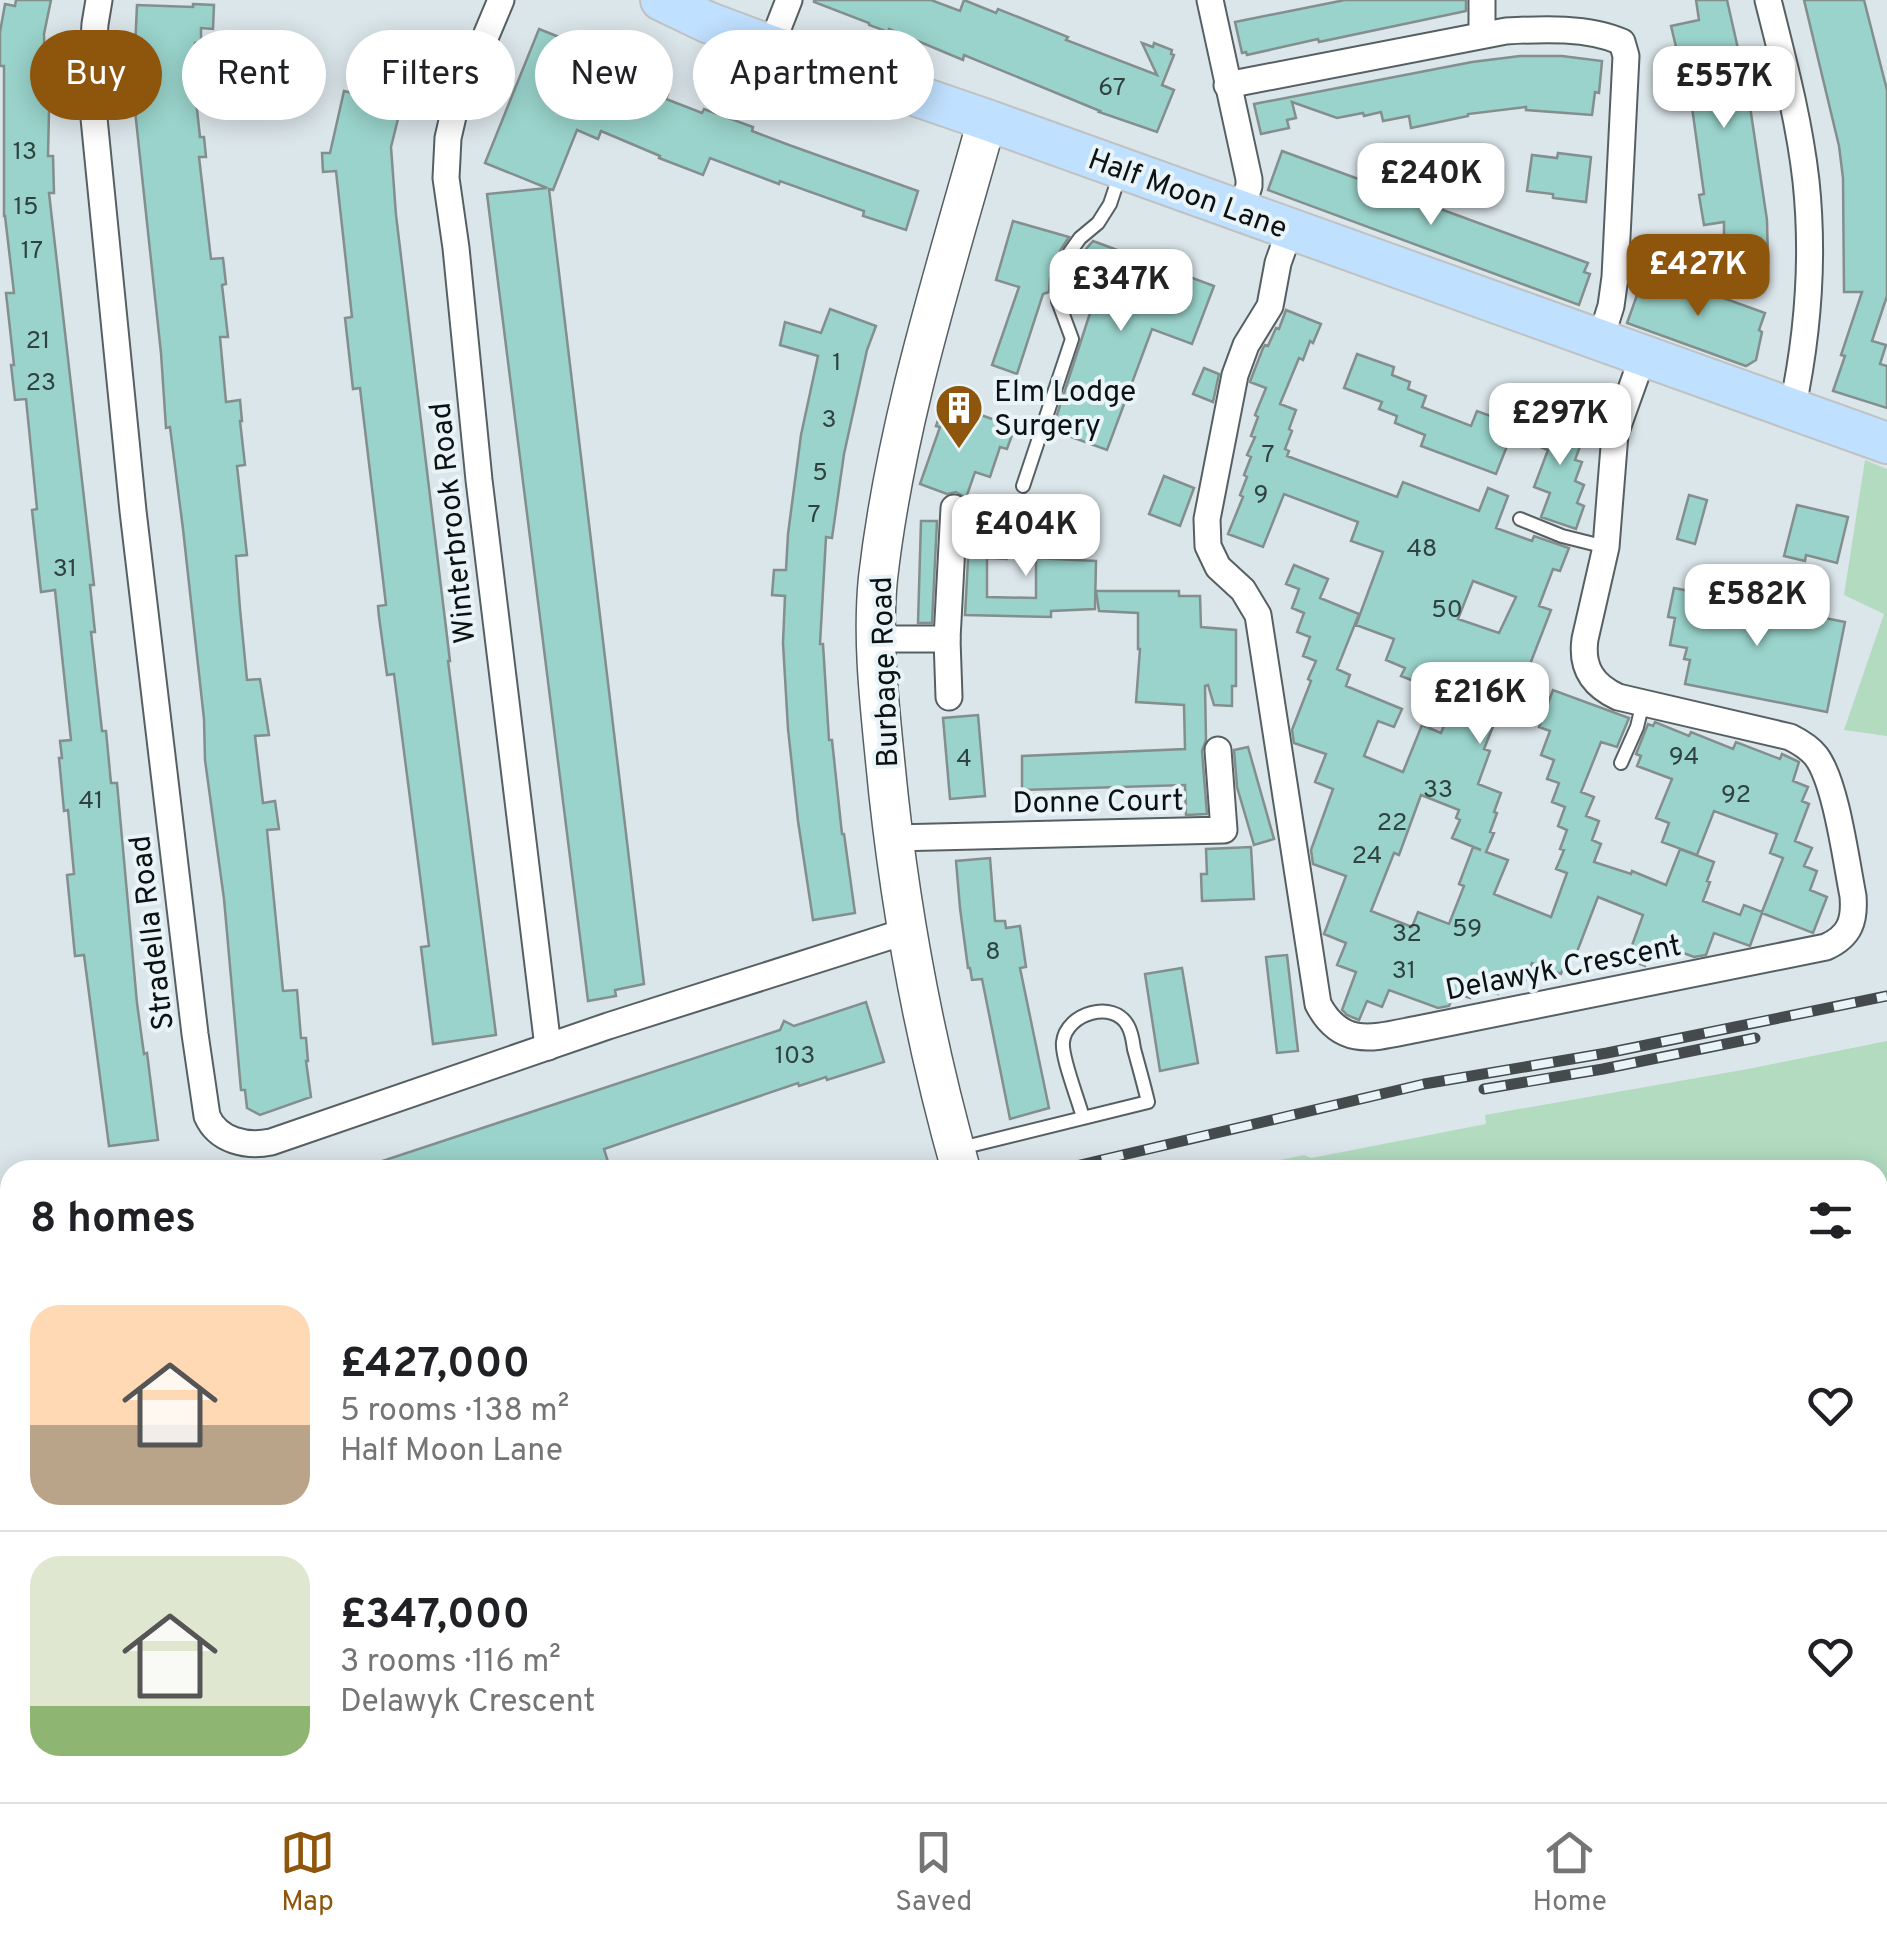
<!DOCTYPE html>
<meta charset="utf-8">
<style>
body{margin:0;font-family:Overpass,sans-serif;background:#f6f6f6;color:#202124;height:100vh;display:flex;flex-direction:column;font-size:38px;white-space:nowrap}
*{box-sizing:border-box;margin:0}
p{font-size:32px;color:#757577}
.icon{flex:none;width:55px;height:55px;fill:none;stroke:currentColor;stroke-width:2;stroke-linecap:round;stroke-linejoin:round}
.map{position:relative;flex:1;overflow:hidden}
.details{position:absolute;left:0px;top:1160px;width:1888px;height:642px;display:flex;flex-direction:column;background:#fff;border-radius:30px 30px 0 0;box-shadow:0 5px 25px #0003}
.details>*{flex:none}
.top-card{position:absolute;left:30px;top:30px;width:1000px;height:90px;display:flex;gap:20px}
.price{position:absolute;translate:-50% -85px;padding:0 22px;border-radius:20px;background:#fff;color:#222;font-size:32px;line-height:65px;filter:drop-shadow(0 2px 5px #0008)}
.price::after{content:'';position:absolute;left:50%;top:60px;width:30px;height:22px;margin-left:-15px;background:inherit;clip-path:polygon(0 0,100% 0,50% 100%)}
.price.active{background:#8e560c;color:#fff}
ul{padding:0;list-style:none}
li{display:flex;align-items:center;gap:30px;height:250px;padding:0 30px}
li+li{border-top:2px solid #e0e0e0}
li span{display:grid;place-items:center;flex:none;width:280px;height:200px;border-radius:30px;color:#555}
li>.icon{margin-inline-start:auto}
span .icon{width:120px;height:120px;fill:#fffc;stroke-width:1}
li b{font-size:42px}
h2{display:flex;justify-content:space-between;align-items:center;height:120px;padding:0 30px;font-size:42px}
.tag{padding:0 35px;border-radius:45px;background:#fff;box-shadow:0 5px 25px #0003;font-size:35px;line-height:90px}
.tag.active{background:#8e560c;color:#fff}
.tab-bar{display:flex;justify-content:space-around;align-items:center;height:140px;border-top:2px solid #e0e0e0;background:#fff;font-size:28px;color:#757577}
.tab-bar a{display:grid;justify-items:center;gap:5px}
.tab-bar .active{color:#8e560c}
.map>svg:first-child{display:block}
.green{fill:#b2dbc0}
.building{fill:#99d3cb;stroke:#838e8d;stroke-width:2.5;fill-rule:evenodd}
.lines{fill:none;stroke-linecap:round;stroke-linejoin:round}
.lane-casing{stroke:#566063;stroke-width:16}
.street-casing{stroke:#566063;stroke-width:29}
.secondary-casing{stroke:#566063;stroke-width:41}
.primary-casing{stroke:#c0c1c1;stroke-width:44}
.lane{stroke:#fff;stroke-width:12}
.street{stroke:#fff;stroke-width:25}
.secondary{stroke:#fff;stroke-width:38}
.primary{stroke:#bfe0fe;stroke-width:40}
.rail-casing{stroke:#454b4d;stroke-width:11}
.rail{stroke:#e8f4f7;stroke-width:8;stroke-dasharray:22;stroke-linecap:butt}
.labels{text-anchor:middle;stroke-width:8;stroke-linejoin:round;paint-order:stroke}
.number-label{font-size:25px;fill:#304240}
.street-label{font-size:30px;fill:#0d1112;stroke:#e8f4f7}
.poi-label{font-size:30px;fill:#0d1112;stroke:#e8f4f7;text-anchor:start}
</style>
<div class="map">
<svg width="1887" height="1802" viewBox="0 0 1887 1802">
<rect width="100%" height="100%" fill="#dbe6ea"/>
<g class="green">
<path d="M 1865,460 L 1887,469 L 1887,736 L 1844,730 L 1884,614 L 1844,595 Z"/>
<path d="M 1887,1041 L 1887,1802 L 1554,1802 L 1547,1793 L 1878,1792 L 1878,1170 L 1232,1170 L 1304,1155 L 1311,1158 L 1486,1124 L 1485,1115 L 1748,1069 Z"/>
<path d="M 952,1792 L 957,1802 L 90,1802 L 88,1793 Z"/>
</g>
<g class="building">
<path d="M 16,0 L 51,0 L 44,34 L 45,67 L 50,67 L 48,156 L 53,156 L 54,193 L 49,193 L 94,585 L 90,585 L 95,632 L 91,632 L 102,731 L 106,731 L 111,783 L 117,783 L 137,1003 L 144,1054 L 147,1053 L 158,1140 L 109,1146 L 84,955 L 75,956 L 67,875 L 74,874 L 68,810 L 64,811 L 59,758 L 62,758 L 60,741 L 71,740 L 55,590 L 41,592 L 32,510 L 37,509 L 26,399 L 15,400 L 11,365 L 14,365 L 6,293 L 14,293 L 5,216 L 4,216 L 4,66 L 0,66 L 0,32 L 5,4 L 15,6 Z"/>
<path d="M 814,0 L 931,0 L 960,11 L 964,0 L 996,13 L 998,9 L 1068,37 L 1066,40 L 1157,75 L 1142,43 L 1153,47 L 1154,43 L 1172,50 L 1171,54 L 1174,55 L 1162,85 L 1174,90 L 1157,132 L 1099,112 L 1100,111 L 964,55 L 963,60 L 889,29 L 888,32 L 869,25 L 869,23 L 814,2 Z"/>
<path d="M 1345,0 L 1466,0 L 1466,11 L 1319,42 L 1318,39 L 1247,55 L 1246,52 L 1242,53 L 1235,22 Z"/>
<path d="M 1696,0 L 1727,0 L 1748,93 L 1767,220 L 1768,263 L 1735,262 L 1735,254 L 1724,254 L 1724,222 L 1704,225 L 1699,195 L 1704,194 L 1691,100 L 1689,101 L 1671,26 L 1699,20 Z"/>
<path d="M 1804,0 L 1864,0 L 1887,90 L 1887,296 L 1872,341 L 1886,345 L 1880,364 L 1887,366 L 1887,408 L 1833,391 L 1845,356 L 1841,355 L 1862,292 L 1844,292 L 1843,178 L 1839,146 Z"/>
<path d="M 193,4 L 214,5 L 213,29 L 201,28 L 201,43 L 195,43 L 194,82 L 200,137 L 204,137 L 206,157 L 199,157 L 211,259 L 223,258 L 226,284 L 222,285 L 228,337 L 220,337 L 226,402 L 240,400 L 242,421 L 240,421 L 245,465 L 237,466 L 247,555 L 236,556 L 240,609 L 247,680 L 260,679 L 269,735 L 255,736 L 263,803 L 275,801 L 279,829 L 267,830 L 283,991 L 297,990 L 301,1038 L 306,1038 L 308,1061 L 306,1061 L 311,1097 L 260,1115 L 247,1108 L 245,1090 L 241,1090 L 224,899 L 205,760 L 204,719 L 183,529 L 170,427 L 166,428 L 161,353 L 133,92 L 137,5 L 193,7 Z"/>
<path d="M 539,29 L 607,56 L 603,66 L 668,94 L 666,99 L 702,113 L 704,109 L 753,127 L 752,131 L 789,145 L 918,191 L 906,230 L 863,216 L 864,211 L 780,181 L 779,184 L 710,158 L 703,175 L 659,158 L 660,156 L 601,131 L 598,139 L 577,130 L 553,190 L 549,189 L 644,984 L 615,990 L 616,996 L 588,1001 L 487,194 L 547,188 L 485,163 Z"/>
<path d="M 1520,56 L 1562,56 L 1602,61 L 1599,93 L 1595,92 L 1592,115 L 1526,110 L 1526,107 L 1468,114 L 1468,116 L 1411,128 L 1409,116 L 1383,121 L 1381,112 L 1364,116 L 1363,113 L 1337,118 L 1292,102 L 1296,118 L 1287,120 L 1289,128 L 1261,134 L 1254,104 L 1472,62 Z"/>
<path d="M 368,90 L 403,99 L 391,147 L 396,215 L 450,661 L 448,661 L 496,1035 L 433,1044 L 421,947 L 429,946 L 394,674 L 387,675 L 379,617 L 378,606 L 386,605 L 360,388 L 353,389 L 345,318 L 352,317 L 336,171 L 323,172 L 322,153 L 330,153 L 344,91 L 366,96 Z"/>
<path d="M 1282,151 L 1588,263 L 1584,272 L 1590,274 L 1579,305 L 1268,190 Z"/>
<path d="M 1558,153 L 1591,157 L 1586,202 L 1553,198 L 1553,194 L 1527,191 L 1532,155 L 1557,158 Z"/>
<path d="M 1013,221 L 1069,237 L 1061,249 L 1050,279 L 1049,292 L 1043,294 L 1017,374 L 992,365 L 1019,287 L 996,280 Z"/>
<path d="M 1093,241 L 1214,286 L 1192,344 L 1152,329 L 1107,450 L 1052,430 L 1092,307 L 1068,299 L 1070,284 L 1079,257 Z"/>
<path d="M 1646,270 L 1765,313 L 1759,330 L 1762,332 L 1756,360 L 1746,366 L 1627,323 Z"/>
<path d="M 830,309 L 876,326 L 867,350 L 844,454 L 832,538 L 826,537 L 820,644 L 823,644 L 829,740 L 832,740 L 842,834 L 844,834 L 855,913 L 813,920 L 798,821 L 788,729 L 783,643 L 785,596 L 772,595 L 774,570 L 786,570 L 788,534 L 801,435 L 818,356 L 780,345 L 785,322 L 821,333 Z"/>
<path d="M 1286,310 L 1321,324 L 1313,343 L 1310,341 L 1303,360 L 1299,358 L 1280,404 L 1296,410 L 1289,429 L 1292,431 L 1285,449 L 1289,451 L 1287,456 L 1397,497 L 1403,482 L 1479,511 L 1488,488 L 1508,496 L 1496,528 L 1532,541 L 1534,536 L 1569,548 L 1560,571 L 1553,569 L 1539,606 L 1551,610 L 1522,685 L 1511,681 L 1484,749 L 1490,751 L 1478,784 L 1501,793 L 1494,812 L 1497,813 L 1490,832 L 1494,833 L 1486,852 L 1508,860 L 1494,894 L 1551,917 L 1567,873 L 1556,869 L 1564,850 L 1560,849 L 1567,830 L 1558,826 L 1565,807 L 1552,802 L 1559,783 L 1547,779 L 1554,760 L 1541,755 L 1550,731 L 1539,727 L 1553,690 L 1629,718 L 1617,747 L 1601,742 L 1581,792 L 1594,797 L 1586,816 L 1599,821 L 1592,840 L 1601,844 L 1594,862 L 1631,874 L 1632,871 L 1666,885 L 1680,849 L 1714,862 L 1707,881 L 1710,882 L 1703,901 L 1740,915 L 1744,905 L 1762,912 L 1783,858 L 1770,853 L 1777,834 L 1714,811 L 1697,855 L 1662,842 L 1669,823 L 1656,818 L 1672,779 L 1637,766 L 1641,756 L 1636,754 L 1648,724 L 1653,726 L 1655,722 L 1689,736 L 1691,732 L 1733,749 L 1736,742 L 1780,759 L 1782,754 L 1799,762 L 1793,781 L 1808,787 L 1802,801 L 1809,804 L 1795,841 L 1812,848 L 1804,866 L 1817,871 L 1810,890 L 1827,897 L 1813,933 L 1762,913 L 1750,946 L 1714,933 L 1706,955 L 1694,957 L 1670,948 L 1668,952 L 1653,946 L 1645,966 L 1627,959 L 1643,915 L 1598,897 L 1575,957 L 1568,955 L 1561,974 L 1532,963 L 1523,987 L 1504,979 L 1498,994 L 1475,986 L 1470,998 L 1455,993 L 1449,1006 L 1438,1008 L 1389,990 L 1382,1007 L 1367,1001 L 1359,1020 L 1347,1015 L 1342,1010 L 1356,972 L 1337,965 L 1346,943 L 1324,934 L 1346,876 L 1313,864 L 1311,850 L 1333,789 L 1315,782 L 1326,754 L 1294,743 L 1292,730 L 1311,681 L 1308,679 L 1316,661 L 1303,656 L 1310,637 L 1297,632 L 1304,613 L 1292,608 L 1299,589 L 1286,584 L 1294,565 L 1328,579 L 1320,598 L 1359,614 L 1337,669 L 1350,675 L 1346,686 L 1402,709 L 1394,727 L 1378,721 L 1364,756 L 1403,772 L 1422,725 L 1441,733 L 1455,697 L 1401,676 L 1405,668 L 1386,660 L 1394,639 L 1356,625 L 1383,552 L 1351,541 L 1358,522 L 1284,494 L 1263,547 L 1228,534 L 1243,497 L 1240,495 L 1247,477 L 1244,475 L 1251,457 L 1247,455 L 1255,437 L 1251,436 L 1258,417 L 1255,415 L 1266,388 L 1250,382 L 1251,379 L 1263,348 L 1265,345 L 1268,346 L 1276,328 L 1279,329 ZM 1473,581 L 1516,597 L 1499,633 L 1458,619 ZM 1421,795 L 1459,810 L 1456,818 L 1460,820 L 1452,838 L 1481,850 L 1473,847 L 1459,884 L 1464,886 L 1449,924 L 1418,912 L 1412,927 L 1371,911 L 1394,853 L 1399,855 Z"/>
<path d="M 1357,354 L 1394,367 L 1392,375 L 1410,382 L 1408,389 L 1426,396 L 1422,407 L 1471,426 L 1477,411 L 1496,418 L 1492,429 L 1511,436 L 1496,474 L 1421,446 L 1425,435 L 1395,423 L 1397,416 L 1379,409 L 1382,402 L 1344,388 Z"/>
<path d="M 1204,368 L 1219,374 L 1213,402 L 1193,394 Z"/>
<path d="M 944,402 L 1015,427 L 1007,449 L 1000,447 L 990,477 L 975,472 L 966,498 L 956,492 L 947,494 L 920,484 L 940,427 L 936,426 Z"/>
<path d="M 1547,407 L 1582,420 L 1575,439 L 1582,441 L 1575,460 L 1582,462 L 1575,481 L 1584,485 L 1577,503 L 1584,506 L 1576,529 L 1541,517 L 1550,493 L 1534,487 L 1548,450 L 1533,444 Z"/>
<path d="M 1164,476 L 1194,488 L 1180,526 L 1149,514 Z"/>
<path d="M 1689,495 L 1707,500 L 1695,544 L 1677,539 Z"/>
<path d="M 1797,505 L 1848,517 L 1837,563 L 1806,555 L 1805,561 L 1784,556 Z"/>
<path d="M 921,521 L 937,521 L 932,623 L 918,623 Z"/>
<path d="M 970,522 L 1008,523 L 1007,559 L 987,558 L 987,597 L 1036,598 L 1036,558 L 1096,561 L 1095,609 L 1051,611 L 1051,617 L 965,615 Z"/>
<path d="M 1674,588 L 1845,622 L 1827,712 L 1685,684 L 1690,660 L 1684,659 L 1687,648 L 1670,645 L 1675,618 L 1668,617 Z"/>
<path d="M 1096,591 L 1179,591 L 1179,596 L 1200,596 L 1201,627 L 1236,630 L 1236,686 L 1232,686 L 1232,706 L 1214,705 L 1208,685 L 1205,686 L 1206,740 L 1202,751 L 1207,814 L 1186,815 L 1185,785 L 1022,790 L 1022,756 L 1185,749 L 1184,705 L 1136,702 L 1140,649 L 1138,649 L 1138,613 L 1099,611 Z"/>
<path d="M 978,715 L 985,796 L 950,799 L 943,718 Z"/>
<path d="M 1248,747 L 1274,839 L 1254,845 L 1237,787 L 1234,750 Z"/>
<path d="M 1251,847 L 1254,899 L 1202,901 L 1201,874 L 1207,874 L 1206,849 Z"/>
<path d="M 990,858 L 995,921 L 1005,921 L 1006,928 L 1020,926 L 1026,967 L 1020,968 L 1049,1108 L 1010,1119 L 982,979 L 972,980 L 970,968 L 968,968 L 960,908 L 956,861 Z"/>
<path d="M 1287,955 L 1298,1051 L 1277,1053 L 1266,957 Z"/>
<path d="M 1182,968 L 1198,1063 L 1160,1071 L 1145,974 Z"/>
<path d="M 866,1002 L 884,1062 L 827,1080 L 826,1077 L 799,1086 L 798,1083 L 604,1149 L 609,1165 L 592,1170 L 368,1170 L 367,1166 L 780,1030 L 784,1021 L 794,1026 Z"/>
</g>
<g class="lines">
<g class="lane-casing">
<g id="lane">
<path d="M 1023,486 L 1072,339 L 1058,301 L 1060,282 L 1070,252 L 1080,238 L 1098,223 L 1110,204 L 1121,171"/>
<path d="M 1520,519 L 1562,536 L 1606,547"/>
<path d="M 1621,763 L 1637,727 L 1643,702"/>
<path d="M 957,1149 L 1148,1102 C 1144,1085 1139,1067 1134,1049 C 1133,1042 1132,1033 1128,1026 C 1114,999 1066,1013 1063,1042 C 1061,1057 1079,1101 1083,1118"/>
</g>
</g>
<g class="street-casing">
<g id="street">
<path d="M 99,0 L 95,24 L 91,88 L 133,511 L 195,1034 L 207,1116 C 218,1141 247,1147 271,1142 L 608,1026 L 907,931"/>
<path d="M 501,0 L 454,112 L 448,138 L 446,178 L 456,248 L 479,480 L 548,1047"/>
<path d="M 1210,0 L 1249,179 L 1249,186 L 1241,211"/>
<path d="M 1768,0 C 1783,60 1799,119 1806,181 C 1814,257 1808,335 1792,410"/>
<path d="M 1482,35 L 1482,0"/>
<path d="M 771,46 L 789,0"/>
<path d="M 1227,85 L 1506,31 C 1543,29 1588,27 1622,42 L 1626,56 L 1615,277 L 1611,306 L 1600,341"/>
<path d="M 1290,229 L 1278,263 L 1270,306 L 1246,345 L 1235,375 L 1207,519 L 1208,546 L 1218,567 L 1243,590 L 1258,615 L 1318,1004 C 1342,1050 1376,1037 1418,1029 L 1826,947 C 1850,936 1855,921 1853,896 C 1846,861 1836,782 1816,756 C 1809,747 1800,742 1790,737 L 1618,697 C 1592,685 1581,667 1585,639 L 1606,547 L 1615,434 L 1643,356"/>
<path d="M 877,639 L 947,639"/>
<path d="M 949,697 L 947,639 L 954,508"/>
<path d="M 893,838 L 1224,830 L 1218,750"/>
</g>
</g>
<g class="secondary-casing">
<g id="secondary">
<path d="M 961,1170 C 923,1036 898,898 885,760 C 879,700 872,637 878,578 C 896,421 945,271 987,120"/>
<path d="M 1235,1792 L 1240,1802"/>
</g>
</g>
<g class="primary-casing">
<path id="primary" d="M 661,0 L 707,22 L 771,46 L 987,120 L 1887,443"/>
</g>
<use href="#lane" class="lane"/>
<use href="#street" class="street"/>
<use href="#secondary" class="secondary"/>
<use href="#primary" class="primary"/>
<g class="rail-casing">
<g id="rail">
<path d="M 1484,1089 L 1603,1069 L 1755,1038"/>
<path d="M 1059,1170 L 1424,1084 L 1607,1053 L 1887,996"/>
<path d="M 0,1290 L 10,1374"/>
<path d="M 0,1404 L 10,1504"/>
<path d="M 0,1553 L 10,1549"/>
<path d="M 57,1792 L 58,1802"/>
</g>
</g>
<use href="#rail" class="rail"/>
</g>
<defs>
<g id="building-pin" transform="scale(2.5)"><path d="M0 17L-7.5 6A9.5 9.5 0 1 1 7.5 6Z" fill="#8e560c" stroke="#e8f4f7"/><path d="M-4-6H4V6H1V3H-1V6H-4ZM-2.5-4.3h1.7v1.8h-1.7ZM.8-4.3h1.7v1.8H.8ZM-2.5-1h1.7V.8h-1.7ZM.8-1h1.7V.8H.8Z" fill="#fff"/></g>
</defs>
<g fill-rule="evenodd">
<use href="#building-pin" x="959" y="408"/>
</g>
<g class="labels">
<g class="number-label">
<text x="1112" y="95">67</text>
<text x="25" y="159">13</text>
<text x="26" y="214">15</text>
<text x="32" y="258">17</text>
<text x="38" y="348">21</text>
<text x="837" y="370">1</text>
<text x="41" y="390">23</text>
<text x="829" y="427">3</text>
<text x="1268" y="462">7</text>
<text x="820" y="480">5</text>
<text x="1261" y="502">9</text>
<text x="814" y="522">7</text>
<text x="1422" y="556">48</text>
<text x="65" y="576">31</text>
<text x="1447" y="617">50</text>
<text x="1684" y="764">94</text>
<text x="964" y="766">4</text>
<text x="1438" y="797">33</text>
<text x="1736" y="802">92</text>
<text x="91" y="808">41</text>
<text x="1392" y="830">22</text>
<text x="1367" y="863">24</text>
<text x="1467" y="936">59</text>
<text x="1407" y="941">32</text>
<text x="993" y="959">8</text>
<text x="1404" y="978">31</text>
<text x="795" y="1063">103</text>
</g>
<g class="street-label">
<text transform="translate(1188 193) rotate(20)" y="10">Half Moon Lane</text>
<text transform="translate(452 523) rotate(-96)" y="10">Winterbrook Road</text>
<text transform="translate(884 672) rotate(-92)" y="10">Burbage Road</text>
<text transform="translate(1098 801) rotate(-1)" y="10">Donne Court</text>
<text transform="translate(151 933) rotate(-97)" y="10">Stradella Road</text>
<text transform="translate(1563 967) rotate(-11)" y="10">Delawyk Crescent</text>
</g>
<g class="poi-label">
<text x="994" y="401">Elm Lodge<tspan x="994" dy="34">Surgery</tspan></text>
</g>
</g>
</svg>
<b class="price" style="left:1724px;top:131px">£557K</b>
<b class="price" style="left:1431px;top:228px">£240K</b>
<b class="price active" style="left:1698px;top:319px">£427K</b>
<b class="price" style="left:1121px;top:334px">£347K</b>
<b class="price" style="left:1560px;top:468px">£297K</b>
<b class="price" style="left:1026px;top:579px">£404K</b>
<b class="price" style="left:1757px;top:649px">£582K</b>
<b class="price" style="left:1480px;top:747px">£216K</b>
<div class="top-card">
<a class="tag active">Buy</a>
<a class="tag">Rent</a>
<a class="tag">Filters</a>
<a class="tag">New</a>
<a class="tag">Apartment</a>
</div>
<section class="details">
<h2>8 homes<svg class="icon" aria-label="filters" viewBox="0 0 24 24"><path d="M4 7h16M4 17h16"/><circle cx="9" cy="7" r="2"/><circle cx="15" cy="17" r="2"/></svg></h2>
<ul>
<li><span style="background:linear-gradient(#ffd9b3 60%,#b9a48a 0)"><svg class="icon" aria-label="home" viewBox="0 0 24 24"><path d="M3 11l9-7 9 7M6 9v11h12V9"/></svg></span><div><b>£427,000</b><p>5 rooms · 138 m²</p><p>Half Moon Lane</p></div><svg class="icon" aria-label="heart" viewBox="0 0 24 24"><path d="M12 20l-8-8c-3-5 5-10 8-4 3-6 11-1 8 4z"/></svg></li>
<li><span style="background:linear-gradient(#dfe7d0 75%,#8fb573 0)"><svg class="icon" aria-label="home" viewBox="0 0 24 24"><path d="M3 11l9-7 9 7M6 9v11h12V9"/></svg></span><div><b>£347,000</b><p>3 rooms · 116 m²</p><p>Delawyk Crescent</p></div><svg class="icon" aria-label="heart" viewBox="0 0 24 24"><path d="M12 20l-8-8c-3-5 5-10 8-4 3-6 11-1 8 4z"/></svg></li>
</ul>
</section>
</div>
<nav class="tab-bar">
<a class="active"><svg class="icon" aria-label="map" viewBox="0 0 24 24"><path d="M3 6l6-2 6 2 6-2v14l-6 2-6-2-6 2zM9 4v14M15 6v14"/></svg>Map</a>
<a><svg class="icon" aria-label="saved" viewBox="0 0 24 24"><path d="M7 4h10v16l-5-4-5 4z"/></svg>Saved</a>
<a><svg class="icon" aria-label="home" viewBox="0 0 24 24"><path d="M3 11l9-7 9 7M6 9v11h12V9"/></svg>Home</a>
</nav>
